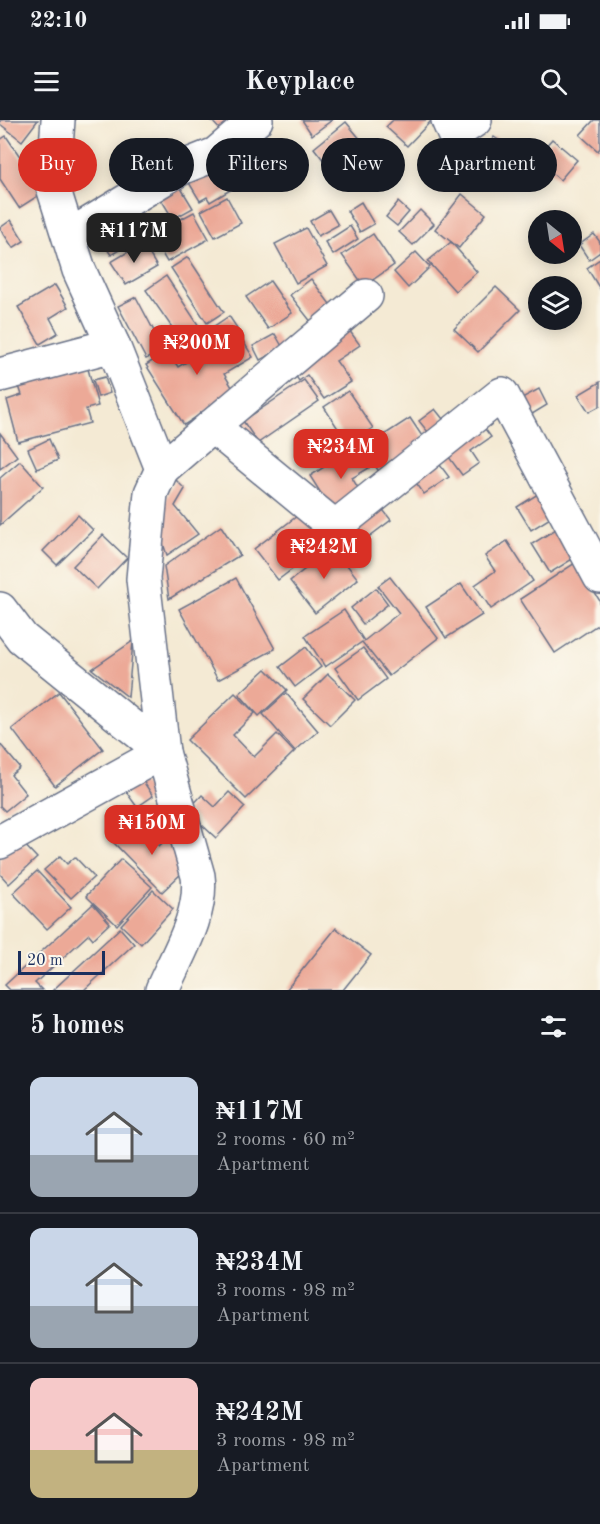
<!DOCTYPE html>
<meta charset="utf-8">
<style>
body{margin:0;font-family:"Old Standard TT",serif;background:#20242c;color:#f1f3f6;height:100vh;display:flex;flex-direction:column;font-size:22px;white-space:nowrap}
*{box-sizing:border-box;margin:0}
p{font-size:20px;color:#9ea1a6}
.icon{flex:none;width:33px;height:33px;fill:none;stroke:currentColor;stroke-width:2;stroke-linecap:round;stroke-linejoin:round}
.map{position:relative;height:870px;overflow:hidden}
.drawer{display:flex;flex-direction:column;background:#171b24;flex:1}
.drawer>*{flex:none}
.hud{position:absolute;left:18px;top:18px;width:564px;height:54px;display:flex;gap:12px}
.needle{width:39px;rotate:150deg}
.controls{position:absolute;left:528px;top:90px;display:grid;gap:12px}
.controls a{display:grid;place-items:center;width:54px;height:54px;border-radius:50%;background:#171b24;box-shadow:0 3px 15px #0003;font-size:30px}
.scale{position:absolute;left:18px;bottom:15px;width:87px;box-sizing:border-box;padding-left:6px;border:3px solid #1b2f5e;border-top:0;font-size:16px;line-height:21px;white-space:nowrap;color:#1b2f5e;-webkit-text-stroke:4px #fbf7ec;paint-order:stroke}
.price{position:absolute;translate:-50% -51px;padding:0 14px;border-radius:12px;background:#d93025;color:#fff;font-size:20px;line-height:39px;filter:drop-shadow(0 2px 3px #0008)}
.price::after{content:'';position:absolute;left:50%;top:36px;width:18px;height:14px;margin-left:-9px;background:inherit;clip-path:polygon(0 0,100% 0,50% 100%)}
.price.current{background:#222;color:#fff}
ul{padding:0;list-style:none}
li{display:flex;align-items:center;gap:18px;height:150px;padding:0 30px}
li+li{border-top:2px solid #363941}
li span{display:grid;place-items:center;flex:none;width:168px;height:120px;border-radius:12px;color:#555}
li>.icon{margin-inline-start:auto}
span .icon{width:72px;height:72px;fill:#fffc;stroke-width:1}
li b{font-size:26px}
h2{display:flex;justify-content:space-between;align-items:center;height:72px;padding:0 30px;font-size:26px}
.chip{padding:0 21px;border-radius:27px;background:#171b24;box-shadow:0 3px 15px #0003;font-size:21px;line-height:54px}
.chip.current{background:#d93025;color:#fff}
.status{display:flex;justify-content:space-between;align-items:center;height:42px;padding:0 30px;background:#171b24;direction:ltr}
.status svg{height:16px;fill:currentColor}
header{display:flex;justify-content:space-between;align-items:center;height:78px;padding:0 30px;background:#171b24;font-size:27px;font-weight:800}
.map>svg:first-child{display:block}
.building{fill:#eca997}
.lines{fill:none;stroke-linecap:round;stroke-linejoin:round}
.minor-casing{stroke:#677087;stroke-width:36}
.minor{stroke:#fff;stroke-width:33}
</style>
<div class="status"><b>22:10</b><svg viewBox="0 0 49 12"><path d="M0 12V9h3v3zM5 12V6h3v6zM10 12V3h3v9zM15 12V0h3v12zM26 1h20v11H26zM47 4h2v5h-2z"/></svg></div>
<header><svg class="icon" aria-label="menu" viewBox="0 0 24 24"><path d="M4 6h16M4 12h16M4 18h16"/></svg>Keyplace<svg class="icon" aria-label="search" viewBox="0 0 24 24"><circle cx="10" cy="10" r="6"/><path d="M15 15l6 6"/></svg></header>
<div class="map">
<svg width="600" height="870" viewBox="0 0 600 870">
<rect width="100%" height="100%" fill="#fbf7ec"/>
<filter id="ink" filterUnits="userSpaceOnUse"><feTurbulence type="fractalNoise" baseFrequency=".0167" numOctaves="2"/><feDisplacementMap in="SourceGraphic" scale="12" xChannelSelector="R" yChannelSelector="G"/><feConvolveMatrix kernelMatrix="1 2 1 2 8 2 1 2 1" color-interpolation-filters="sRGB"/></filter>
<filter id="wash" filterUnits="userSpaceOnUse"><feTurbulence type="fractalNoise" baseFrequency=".008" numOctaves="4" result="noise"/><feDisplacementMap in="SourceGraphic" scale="24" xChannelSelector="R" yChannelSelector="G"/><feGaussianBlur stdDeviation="1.35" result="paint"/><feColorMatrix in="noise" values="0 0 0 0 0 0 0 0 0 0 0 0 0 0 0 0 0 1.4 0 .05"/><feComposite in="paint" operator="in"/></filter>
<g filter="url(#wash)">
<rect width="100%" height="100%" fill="#f4ead4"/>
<g id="blocks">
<g class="building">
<path d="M 0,0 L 38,0 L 22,21 L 0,4 Z"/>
<path d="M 211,0 L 235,0 L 222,12 Z"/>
<path d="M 302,0 L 332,0 L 312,15 Z"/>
<path d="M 393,0 L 432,0 L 407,26 L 386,7 Z"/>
<path d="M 594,0 L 600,0 L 600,28 L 598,31 L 580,15 Z"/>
<path d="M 346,2 L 361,20 L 328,46 L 314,28 Z"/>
<path d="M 6,16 L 44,72 L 19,88 L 0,59 L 0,20 Z"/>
<path d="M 494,17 L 503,23 L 494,37 L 484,30 Z"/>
<path d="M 552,19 L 577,40 L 560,60 L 535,38 Z"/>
<path d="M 508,23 L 529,40 L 516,57 L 495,40 Z"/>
<path d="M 226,32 L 244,62 L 210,82 L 207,77 L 200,81 L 185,56 Z"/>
<path d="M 82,54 L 82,67 L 64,68 L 63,56 Z"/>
<path d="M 176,60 L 193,88 L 173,99 L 156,71 Z"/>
<path d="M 462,74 L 486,94 L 459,128 L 435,109 Z"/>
<path d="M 227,77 L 241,103 L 215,117 L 201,91 Z"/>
<path d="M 361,82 L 374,104 L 360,112 L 347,91 Z"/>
<path d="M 398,82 L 409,92 L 397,106 L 386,97 Z"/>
<path d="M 329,90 L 338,105 L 318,116 L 310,101 Z"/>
<path d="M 420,90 L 434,104 L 413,125 L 399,112 Z"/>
<path d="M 194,92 L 209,119 L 167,142 L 151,115 Z"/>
<path d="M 126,96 L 139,118 L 111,135 L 97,113 Z"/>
<path d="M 11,100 L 24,121 L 13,128 L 0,108 Z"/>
<path d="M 350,106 L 358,119 L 333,135 L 325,122 Z"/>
<path d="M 306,108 L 327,146 L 296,163 L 275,124 Z"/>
<path d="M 373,114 L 394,145 L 364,166 L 342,135 Z"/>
<path d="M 594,114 L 600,122 L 600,132 L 589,140 L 579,125 Z"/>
<path d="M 451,122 L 477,152 L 455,171 L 428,141 Z"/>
<path d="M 143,123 L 157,147 L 126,165 L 111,142 Z"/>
<path d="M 416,132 L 430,147 L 408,168 L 394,152 Z"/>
<path d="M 188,137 L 224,192 L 207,203 L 171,148 Z"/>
<path d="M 600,139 L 600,169 L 587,148 Z"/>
<path d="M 166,156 L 199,206 L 180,219 L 146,170 Z"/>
<path d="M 311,159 L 333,188 L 312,203 L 290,175 Z"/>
<path d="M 270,161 L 292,193 L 268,209 L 246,177 Z"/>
<path d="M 55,165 L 68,187 L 50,198 L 58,213 L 40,224 L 18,187 Z"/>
<path d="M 496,167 L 520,190 L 478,232 L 454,209 Z"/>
<path d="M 136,177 L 164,230 L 146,239 L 118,186 Z"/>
<path d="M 229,196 L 237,208 L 215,223 L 207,211 Z"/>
<path d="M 196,210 L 214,239 L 243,221 L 253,237 L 224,254 L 235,272 L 184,305 L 146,245 L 168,231 L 178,247 L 188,241 L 176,223 Z"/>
<path d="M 349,210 L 360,225 L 336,241 L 351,262 L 324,279 L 307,255 L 299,261 L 291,249 Z"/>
<path d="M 275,214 L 283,228 L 260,240 L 253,226 Z"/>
<path d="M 87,245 L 98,286 L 86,289 L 90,303 L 18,322 L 7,280 L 22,275 L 18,263 Z"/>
<path d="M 105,257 L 110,273 L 98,277 L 93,260 Z"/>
<path d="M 304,260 L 319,281 L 258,323 L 243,301 Z"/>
<path d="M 600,262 L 600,286 L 589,292 L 578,275 Z"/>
<path d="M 539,269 L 547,285 L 529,296 L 520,279 Z"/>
<path d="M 348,271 L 373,308 L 348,324 L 324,287 Z"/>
<path d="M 435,289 L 447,304 L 432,317 L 419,301 Z"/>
<path d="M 410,298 L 428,325 L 381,355 L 364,328 Z"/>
<path d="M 480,302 L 491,317 L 471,331 L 479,343 L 462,355 L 443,329 Z"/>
<path d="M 0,313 L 17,336 L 0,349 Z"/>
<path d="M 49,319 L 58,340 L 37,349 L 28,329 Z"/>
<path d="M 355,327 L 369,348 L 352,358 L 363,376 L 334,394 L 310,356 Z"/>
<path d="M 434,337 L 449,357 L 424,374 L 410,354 Z"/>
<path d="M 20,341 L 43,367 L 0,405 L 0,358 Z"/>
<path d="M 175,359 L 185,369 L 175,386 L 198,414 L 167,435 L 155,400 Z"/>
<path d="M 546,369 L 560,392 L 531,410 L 517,387 Z"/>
<path d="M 377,382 L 391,400 L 358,425 L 345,407 Z"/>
<path d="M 305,390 L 329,421 L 278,460 L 254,429 Z"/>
<path d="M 78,395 L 93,410 L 57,445 L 43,431 Z"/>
<path d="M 564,404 L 582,433 L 550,453 L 532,424 Z"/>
<path d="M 221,406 L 240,435 L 169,479 L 164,446 Z"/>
<path d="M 103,415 L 127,438 L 97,469 L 73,446 Z"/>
<path d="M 507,421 L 533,461 L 491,489 L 475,465 L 495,451 L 485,436 Z"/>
<path d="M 333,427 L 358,459 L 315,493 L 290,461 Z"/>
<path d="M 575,443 L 600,481 L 600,503 L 555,533 L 520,479 Z"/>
<path d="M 390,457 L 438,518 L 389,556 L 362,522 L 325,547 L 305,516 L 344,490 L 364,521 L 399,493 L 378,466 Z"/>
<path d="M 236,458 L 275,529 L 218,560 L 179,489 Z"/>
<path d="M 461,464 L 482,495 L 446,518 L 426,487 Z"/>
<path d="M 376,468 L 388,484 L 363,504 L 351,488 Z"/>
<path d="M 133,521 L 128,577 L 92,549 Z"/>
<path d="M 306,527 L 321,547 L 295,567 L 280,547 Z"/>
<path d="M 363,528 L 386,559 L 358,580 L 335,548 Z"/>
<path d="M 266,549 L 287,570 L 259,596 L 239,574 Z"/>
<path d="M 328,554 L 355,580 L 330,605 L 303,579 Z"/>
<path d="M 59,572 L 103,629 L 55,666 L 12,609 Z"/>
<path d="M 235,573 L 255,593 L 233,615 L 254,637 L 277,614 L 294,632 L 246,679 L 187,620 Z"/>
<path d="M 286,573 L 318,611 L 295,631 L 263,594 Z"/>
<path d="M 0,624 L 20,648 L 11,655 L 26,674 L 5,691 L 0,686 Z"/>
<path d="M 141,658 L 153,676 L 137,687 L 124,669 Z"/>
<path d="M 229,672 L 245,687 L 216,718 L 187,691 L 202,675 L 215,687 Z"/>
<path d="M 135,703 L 159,726 L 172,714 L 184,751 L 162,772 L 114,723 Z"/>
<path d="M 20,720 L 37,738 L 9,764 L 0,754 L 0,738 Z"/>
<path d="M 60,736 L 67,744 L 75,737 L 94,757 L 71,778 L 44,750 Z"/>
<path d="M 121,739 L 152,767 L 117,805 L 86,776 Z"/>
<path d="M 37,751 L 71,787 L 47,809 L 13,773 Z"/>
<path d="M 153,770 L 173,789 L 141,824 L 121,805 Z"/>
<path d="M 93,784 L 110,803 L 93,819 L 89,814 L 35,863 L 42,870 L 10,870 L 5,865 Z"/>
<path d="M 120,808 L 134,824 L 84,870 L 53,870 Z"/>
<path d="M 336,808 L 371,835 L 343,870 L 286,870 Z"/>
</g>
</g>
</g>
<g filter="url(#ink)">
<use href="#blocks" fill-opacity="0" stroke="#677087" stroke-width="1.5"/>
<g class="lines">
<g class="minor-casing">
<g id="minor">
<path d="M 58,0 L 53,67 L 79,150 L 113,225 L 162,349 L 151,373 L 143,459 L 163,632 L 198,756 C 203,795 177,835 162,870"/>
<path d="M 448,0 L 454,14 L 475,0"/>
<path d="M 69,116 L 181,48 L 216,34 L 256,0"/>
<path d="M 0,255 L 113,225"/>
<path d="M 212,306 L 366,176"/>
<path d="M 162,349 L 212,306 L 335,407 L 502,274 L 600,457"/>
<path d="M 0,489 L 22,518 L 163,632 L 0,722"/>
</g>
</g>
<use href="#minor" class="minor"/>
</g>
</g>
</svg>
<div class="controls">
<a><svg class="needle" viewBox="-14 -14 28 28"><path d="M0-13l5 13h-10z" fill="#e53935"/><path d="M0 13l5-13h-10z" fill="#9ea1a6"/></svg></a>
<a><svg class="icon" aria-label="layers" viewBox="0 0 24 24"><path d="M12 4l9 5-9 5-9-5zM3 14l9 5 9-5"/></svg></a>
</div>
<div class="scale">20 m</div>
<b class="price current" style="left:134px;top:144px">₦117M</b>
<b class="price" style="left:197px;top:256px">₦200M</b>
<b class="price" style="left:341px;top:360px">₦234M</b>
<b class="price" style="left:324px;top:460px">₦242M</b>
<b class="price" style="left:152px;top:736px">₦150M</b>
<div class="hud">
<a class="chip current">Buy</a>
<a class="chip">Rent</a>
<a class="chip">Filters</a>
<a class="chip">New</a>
<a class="chip">Apartment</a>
</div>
</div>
<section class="drawer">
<h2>5 homes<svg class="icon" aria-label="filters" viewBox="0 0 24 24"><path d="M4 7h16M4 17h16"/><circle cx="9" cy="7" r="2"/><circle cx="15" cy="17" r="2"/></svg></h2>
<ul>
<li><span style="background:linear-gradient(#c9d6e8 65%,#9aa5b1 0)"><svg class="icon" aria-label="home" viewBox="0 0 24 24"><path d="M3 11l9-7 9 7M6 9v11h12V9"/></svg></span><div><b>₦117M</b><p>2 rooms · 60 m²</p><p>Apartment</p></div></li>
<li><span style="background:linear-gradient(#c9d6e8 65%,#9aa5b1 0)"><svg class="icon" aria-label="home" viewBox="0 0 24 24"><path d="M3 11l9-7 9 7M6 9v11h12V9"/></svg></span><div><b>₦234M</b><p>3 rooms · 98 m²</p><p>Apartment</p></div></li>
<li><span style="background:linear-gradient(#f6c9c9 60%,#c2b280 0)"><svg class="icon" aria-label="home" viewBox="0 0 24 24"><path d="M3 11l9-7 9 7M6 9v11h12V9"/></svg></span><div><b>₦242M</b><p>3 rooms · 98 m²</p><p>Apartment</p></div></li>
</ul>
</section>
